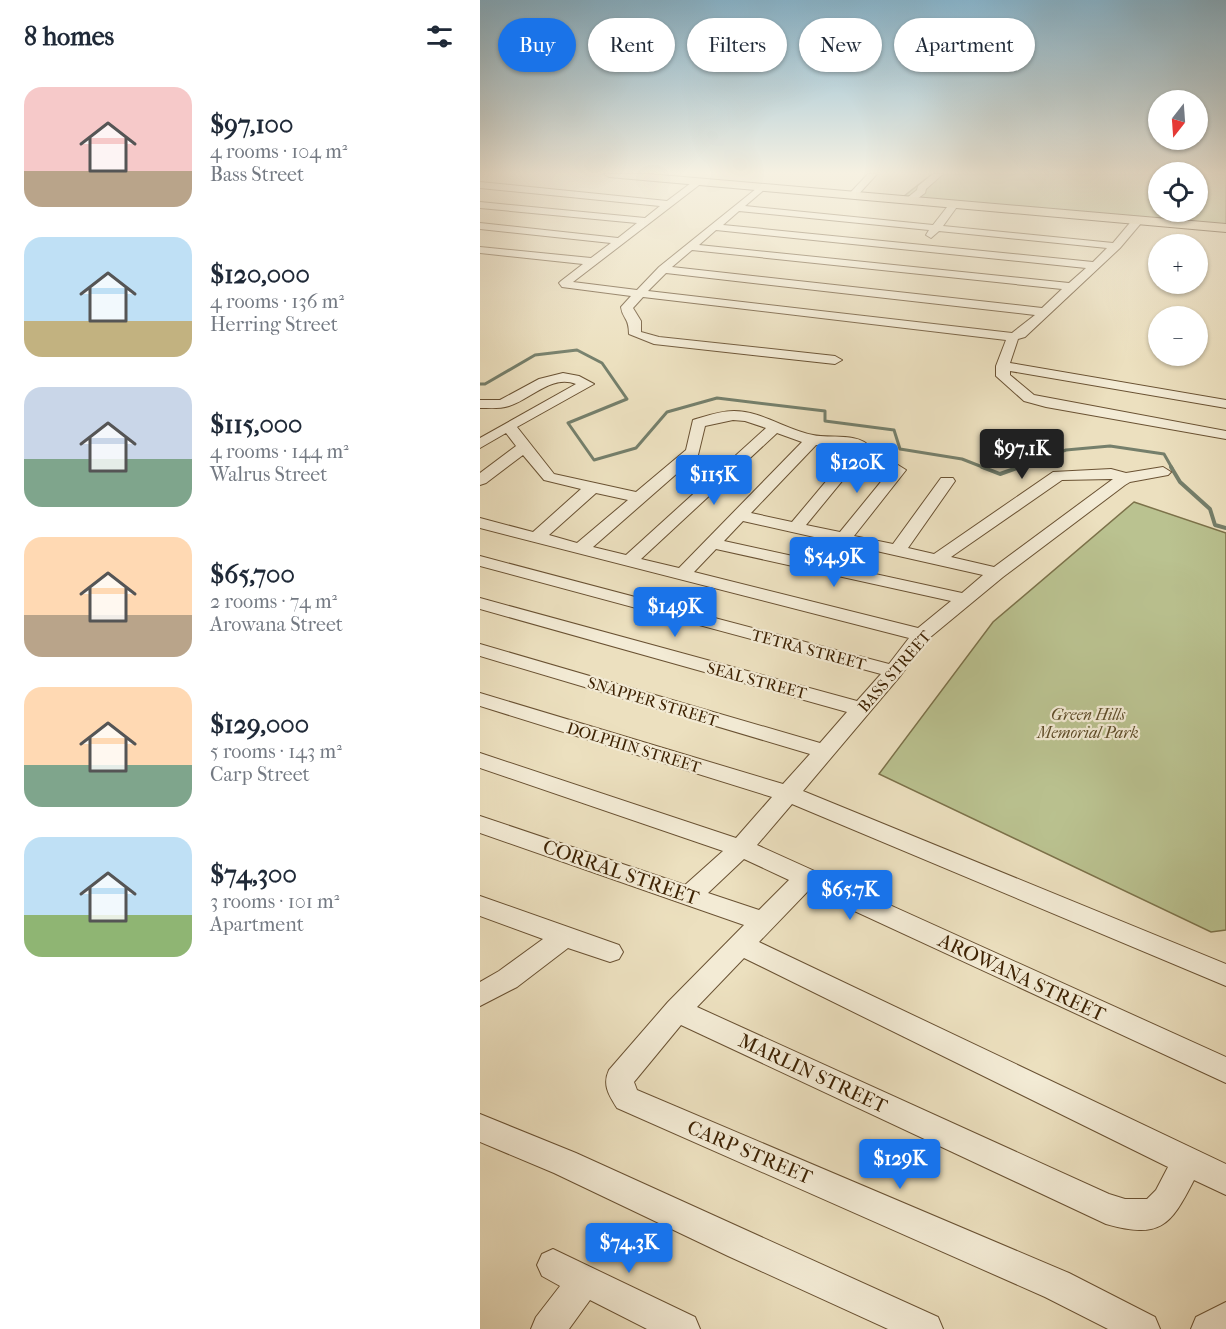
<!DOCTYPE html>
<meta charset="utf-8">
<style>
body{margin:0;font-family:"IM FELL French Canon",serif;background:#f2f2f3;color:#1f2937;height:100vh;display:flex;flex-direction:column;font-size:22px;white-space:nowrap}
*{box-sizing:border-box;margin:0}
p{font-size:20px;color:#747a83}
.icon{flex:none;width:33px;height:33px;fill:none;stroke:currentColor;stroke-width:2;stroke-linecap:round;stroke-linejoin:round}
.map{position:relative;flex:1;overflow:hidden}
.sheet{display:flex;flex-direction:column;background:#fff;width:480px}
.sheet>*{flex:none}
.top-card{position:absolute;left:18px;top:18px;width:570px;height:54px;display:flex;gap:12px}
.needle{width:39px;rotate:197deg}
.fabs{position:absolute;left:668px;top:90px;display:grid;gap:12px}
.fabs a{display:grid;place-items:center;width:60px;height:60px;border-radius:50%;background:#fff;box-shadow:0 2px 4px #0004;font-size:30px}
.price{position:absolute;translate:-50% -51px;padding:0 14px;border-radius:6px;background:#1a73e8;color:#fff;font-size:20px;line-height:39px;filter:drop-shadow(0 2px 3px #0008)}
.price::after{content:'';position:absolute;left:50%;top:36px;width:18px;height:14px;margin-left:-9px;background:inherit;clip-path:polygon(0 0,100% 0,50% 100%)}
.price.on{background:#222;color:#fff}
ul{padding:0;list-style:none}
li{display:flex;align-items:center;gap:18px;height:150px;padding:0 24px}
li span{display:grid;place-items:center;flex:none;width:168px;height:120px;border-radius:18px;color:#555}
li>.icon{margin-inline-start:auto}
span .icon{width:72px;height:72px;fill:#fffc;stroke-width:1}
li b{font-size:26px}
h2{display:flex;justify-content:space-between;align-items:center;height:72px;padding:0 24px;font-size:26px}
.tag{padding:0 21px;border-radius:27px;background:#fff;box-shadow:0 2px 4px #0004;font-size:21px;line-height:54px}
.tag.on{background:#1a73e8;color:#fff}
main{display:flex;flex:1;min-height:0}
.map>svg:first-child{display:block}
.green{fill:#bac290;stroke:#7c724a;stroke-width:1.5}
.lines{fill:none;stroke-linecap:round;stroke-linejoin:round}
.stream-far1{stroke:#757f6b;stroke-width:3}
.stream{stroke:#757f6b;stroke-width:4}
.minor-casing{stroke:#6a5233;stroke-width:2}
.major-casing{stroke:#3e2304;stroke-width:2}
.minor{fill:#f3ebd5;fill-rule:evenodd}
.major{fill:#ece0bf;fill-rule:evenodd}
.labels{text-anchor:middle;stroke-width:4.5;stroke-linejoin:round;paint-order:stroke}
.street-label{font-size:16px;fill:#3e2304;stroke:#f3ebd5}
.park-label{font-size:16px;font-style:italic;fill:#5d4b27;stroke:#f3ebd5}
.near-street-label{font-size:20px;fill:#3e2304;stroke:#f3ebd5}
</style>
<main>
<section class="sheet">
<h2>8 homes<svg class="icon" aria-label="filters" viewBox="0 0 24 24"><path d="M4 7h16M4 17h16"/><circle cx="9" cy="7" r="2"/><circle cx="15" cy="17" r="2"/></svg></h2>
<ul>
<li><span style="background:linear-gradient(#f6c9c9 70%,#b9a48a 0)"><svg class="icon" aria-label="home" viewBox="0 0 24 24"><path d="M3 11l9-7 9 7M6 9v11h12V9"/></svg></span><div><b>$97,100</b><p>4 rooms · 104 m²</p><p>Bass Street</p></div></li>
<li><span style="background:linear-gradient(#bfe0f5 70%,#c2b280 0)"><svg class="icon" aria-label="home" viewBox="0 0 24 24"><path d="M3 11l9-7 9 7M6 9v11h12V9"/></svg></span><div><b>$120,000</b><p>4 rooms · 136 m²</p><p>Herring Street</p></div></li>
<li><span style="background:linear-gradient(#c9d6e8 60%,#7fa58c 0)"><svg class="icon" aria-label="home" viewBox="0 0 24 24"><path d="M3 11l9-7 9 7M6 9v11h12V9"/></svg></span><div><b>$115,000</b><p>4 rooms · 144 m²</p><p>Walrus Street</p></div></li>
<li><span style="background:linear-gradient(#ffd9b3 65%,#b9a48a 0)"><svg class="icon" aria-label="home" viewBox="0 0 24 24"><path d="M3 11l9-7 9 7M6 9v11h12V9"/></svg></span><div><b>$65,700</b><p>2 rooms · 74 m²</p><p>Arowana Street</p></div></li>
<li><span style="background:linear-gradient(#ffd9b3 65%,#7fa58c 0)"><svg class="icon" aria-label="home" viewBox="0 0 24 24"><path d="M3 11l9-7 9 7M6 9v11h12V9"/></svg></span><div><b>$129,000</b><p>5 rooms · 143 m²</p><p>Carp Street</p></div></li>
<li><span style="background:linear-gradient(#bfe0f5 65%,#8fb573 0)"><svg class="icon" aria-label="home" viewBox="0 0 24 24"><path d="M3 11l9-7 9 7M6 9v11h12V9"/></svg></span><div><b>$74,300</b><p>3 rooms · 101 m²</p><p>Apartment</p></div></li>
</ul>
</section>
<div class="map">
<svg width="746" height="1329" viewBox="0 0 746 1329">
<rect width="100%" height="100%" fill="#ece0bf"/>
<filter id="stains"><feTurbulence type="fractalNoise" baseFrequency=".00333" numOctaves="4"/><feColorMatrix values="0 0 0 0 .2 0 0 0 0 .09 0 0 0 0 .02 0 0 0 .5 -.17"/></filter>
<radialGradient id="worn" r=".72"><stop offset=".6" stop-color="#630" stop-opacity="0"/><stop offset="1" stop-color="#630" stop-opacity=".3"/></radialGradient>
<g class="green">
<path d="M 452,174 L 678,174 L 678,212 L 717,212 L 717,174 L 746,174 L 746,225 L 423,197 Z"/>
<path d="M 654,502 L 746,533 L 746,930 L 731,932 L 399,774 L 513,622 Z"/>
</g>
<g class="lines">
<g class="stream-far1">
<path d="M 0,384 L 5,384 L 55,355 L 97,350 L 122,363 L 147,399 L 88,423 L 114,460 L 156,448 L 187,412 L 237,398 L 345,411 L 345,421 L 414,430 L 420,449 L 482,459 L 505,468"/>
<path d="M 536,468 L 586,450 L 630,446 L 684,454 L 692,468"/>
</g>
<g class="stream">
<path d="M 502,467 L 520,474 L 540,467"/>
<path d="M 691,467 L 700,482 L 730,509 L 735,525 L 746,528"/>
</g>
<g class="minor-casing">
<g id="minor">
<path d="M 388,174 L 397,174 L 376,197 L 370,197 L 370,193 Z"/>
<path d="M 453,174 L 463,174 L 446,189 L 445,193 L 433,202 L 427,202 L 427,198 L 437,190 L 438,186 Z"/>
<path d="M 215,180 L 223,182 L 93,282 L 157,290 L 179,267 L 282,184 L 287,187 L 285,189 L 265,206 L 453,225 L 471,202 L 474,201 L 479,204 L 463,226 L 633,243 L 654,218 L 662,218 L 662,222 L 640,248 L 545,337 L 538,339 L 530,363 L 746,400 L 746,408 L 530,371 L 530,375 L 554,395 L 746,431 L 746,439 L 566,407 L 544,401 L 516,376 L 516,366 L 526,340 L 163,297 L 153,308 L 161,321 L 161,332 L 179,337 L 355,356 L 362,360 L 355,364 L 174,344 L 149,334 C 149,317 143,320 141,307 L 151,296 L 82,287 L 79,283 L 81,281 L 103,264 L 0,253 L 0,247 L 111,258 L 131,243 L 0,229 L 0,223 L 138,238 L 157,223 L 0,208 L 0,202 L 165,218 L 180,206 L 0,188 L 0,182 L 187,201 ZM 259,211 L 449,230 L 446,235 L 451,238 L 459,231 L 627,248 L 613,262 L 243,225 ZM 236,230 L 606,268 L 589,283 L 219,245 ZM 212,250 L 582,289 L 562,308 L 192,267 ZM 186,273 L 555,315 L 532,333 L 168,291 Z"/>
<path d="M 83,373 L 99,376 L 114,384 L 37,427 L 74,474 L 156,492 L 206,450 L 213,420 C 226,416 240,411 254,411 C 282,411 306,430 333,435 C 350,439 378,432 390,447 L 326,525 L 360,532 L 413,467 L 418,465 L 426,470 L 374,536 L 413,544 L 461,478 L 473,478 L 475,481 L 428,548 L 454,554 L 573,472 L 631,469 L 646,473 L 683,467 L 691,472 L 688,475 L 650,482 L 645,485 L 523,577 L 448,639 L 421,675 L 323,791 L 746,964 L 746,986 L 312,804 L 277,845 L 746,1057 L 746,1083 L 329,890 L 279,942 L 746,1164 L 746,1195 L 714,1180 C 690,1227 680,1239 626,1224 L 201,1025 L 154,1082 L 157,1090 L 589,1273 L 675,1317 L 680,1329 L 628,1329 L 565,1297 L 137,1108 C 129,1095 122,1085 129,1070 L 188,1002 L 264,925 L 0,833 L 0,816 L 205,885 L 243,851 L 0,768 L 0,753 L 256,838 L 292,797 L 0,706 L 0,693 L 303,784 L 330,754 L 0,656 L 0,644 L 340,743 L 367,712 L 0,609 L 0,598 L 377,701 L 401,674 L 0,566 L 0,556 L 409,664 L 429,638 L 0,528 L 0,518 L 53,532 L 101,489 L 64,480 L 43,455 L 6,483 L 0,485 L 0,473 L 36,446 L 26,433 L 0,448 L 0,438 L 96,384 C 72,374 51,399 29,406 C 20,409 10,408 0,408 L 0,400 L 20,400 L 59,379 ZM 253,420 L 265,421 L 286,428 L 146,555 L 113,547 L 218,455 L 225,426 ZM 297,433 L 322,442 L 199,568 L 161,559 ZM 336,445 L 374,448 L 312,522 L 271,513 ZM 631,479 L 633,479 L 514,567 L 471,557 L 582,480 ZM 116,493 L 148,500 L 97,543 L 69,535 ZM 263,521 L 503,575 L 482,593 L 244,541 ZM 236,549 L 471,601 L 438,628 L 214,572 ZM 264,859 L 309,880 L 279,910 L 228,893 ZM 264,958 L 688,1167 L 676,1190 L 667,1199 L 645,1199 L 629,1194 L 217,1007 Z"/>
<path d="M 0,896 L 139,945 L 143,952 L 139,959 L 130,962 L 88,948 L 37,987 L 0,1006 L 0,982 L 19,971 L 63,939 L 0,916 Z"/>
<path d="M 0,1114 L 96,1153 L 458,1317 L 463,1329 L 408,1329 L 248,1256 L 74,1173 L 0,1142 Z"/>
<path d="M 73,1249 L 215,1317 L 220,1329 L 167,1329 L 110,1300 L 89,1329 L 51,1329 L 56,1317 L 80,1286 L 62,1276 L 57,1265 L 62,1254 Z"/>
<path d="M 746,1302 L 746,1329 L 711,1329 L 716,1317 Z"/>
</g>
</g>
<g class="major-casing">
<path id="major" d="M 124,174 L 169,174 L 746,224 L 746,232 L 129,177 Z"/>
</g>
<use href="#minor" class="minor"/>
<use href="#major" class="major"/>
</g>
<linearGradient id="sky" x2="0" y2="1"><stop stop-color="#88b8d2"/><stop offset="0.48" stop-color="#f6f1e2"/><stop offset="1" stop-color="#f6f1e2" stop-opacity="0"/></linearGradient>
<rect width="746" height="360" fill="url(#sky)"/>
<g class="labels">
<g class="street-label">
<text transform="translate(329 649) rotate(15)" y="6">TETRA STREET</text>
<text transform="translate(414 671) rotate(-49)" y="6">BASS STREET</text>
<text transform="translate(277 680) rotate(15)" y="6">SEAL STREET</text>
<text transform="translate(173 701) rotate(17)" y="6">SNAPPER STREET</text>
<text transform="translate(154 747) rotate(17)" y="6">DOLPHIN STREET</text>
</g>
<g class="park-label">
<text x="608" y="720">Green Hills<tspan x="608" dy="18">Memorial Park</tspan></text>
</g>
<g class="near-street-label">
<text transform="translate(141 872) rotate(19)" y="7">CORRAL STREET</text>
<text transform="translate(542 977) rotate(25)" y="7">AROWANA STREET</text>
<text transform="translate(333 1073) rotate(25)" y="7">MARLIN STREET</text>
<text transform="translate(270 1152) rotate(23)" y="7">CARP STREET</text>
</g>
</g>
<rect width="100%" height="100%" filter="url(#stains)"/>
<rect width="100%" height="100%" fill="url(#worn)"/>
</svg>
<div class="fabs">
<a><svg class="needle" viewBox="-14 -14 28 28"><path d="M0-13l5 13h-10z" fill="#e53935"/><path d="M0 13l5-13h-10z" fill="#747a83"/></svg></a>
<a><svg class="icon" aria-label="locate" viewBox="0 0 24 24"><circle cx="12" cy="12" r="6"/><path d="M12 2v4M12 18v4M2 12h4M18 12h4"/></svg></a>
<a>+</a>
<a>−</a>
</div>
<b class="price on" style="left:542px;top:480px">$97.1K</b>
<b class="price" style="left:377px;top:494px">$120K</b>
<b class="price" style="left:234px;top:506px">$115K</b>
<b class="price" style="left:354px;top:588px">$54.9K</b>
<b class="price" style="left:195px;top:638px">$149K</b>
<b class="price" style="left:370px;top:921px">$65.7K</b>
<b class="price" style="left:420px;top:1190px">$129K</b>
<b class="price" style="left:149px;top:1274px">$74.3K</b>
<div class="top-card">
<a class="tag on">Buy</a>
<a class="tag">Rent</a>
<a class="tag">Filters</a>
<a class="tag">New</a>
<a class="tag">Apartment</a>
</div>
</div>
</main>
